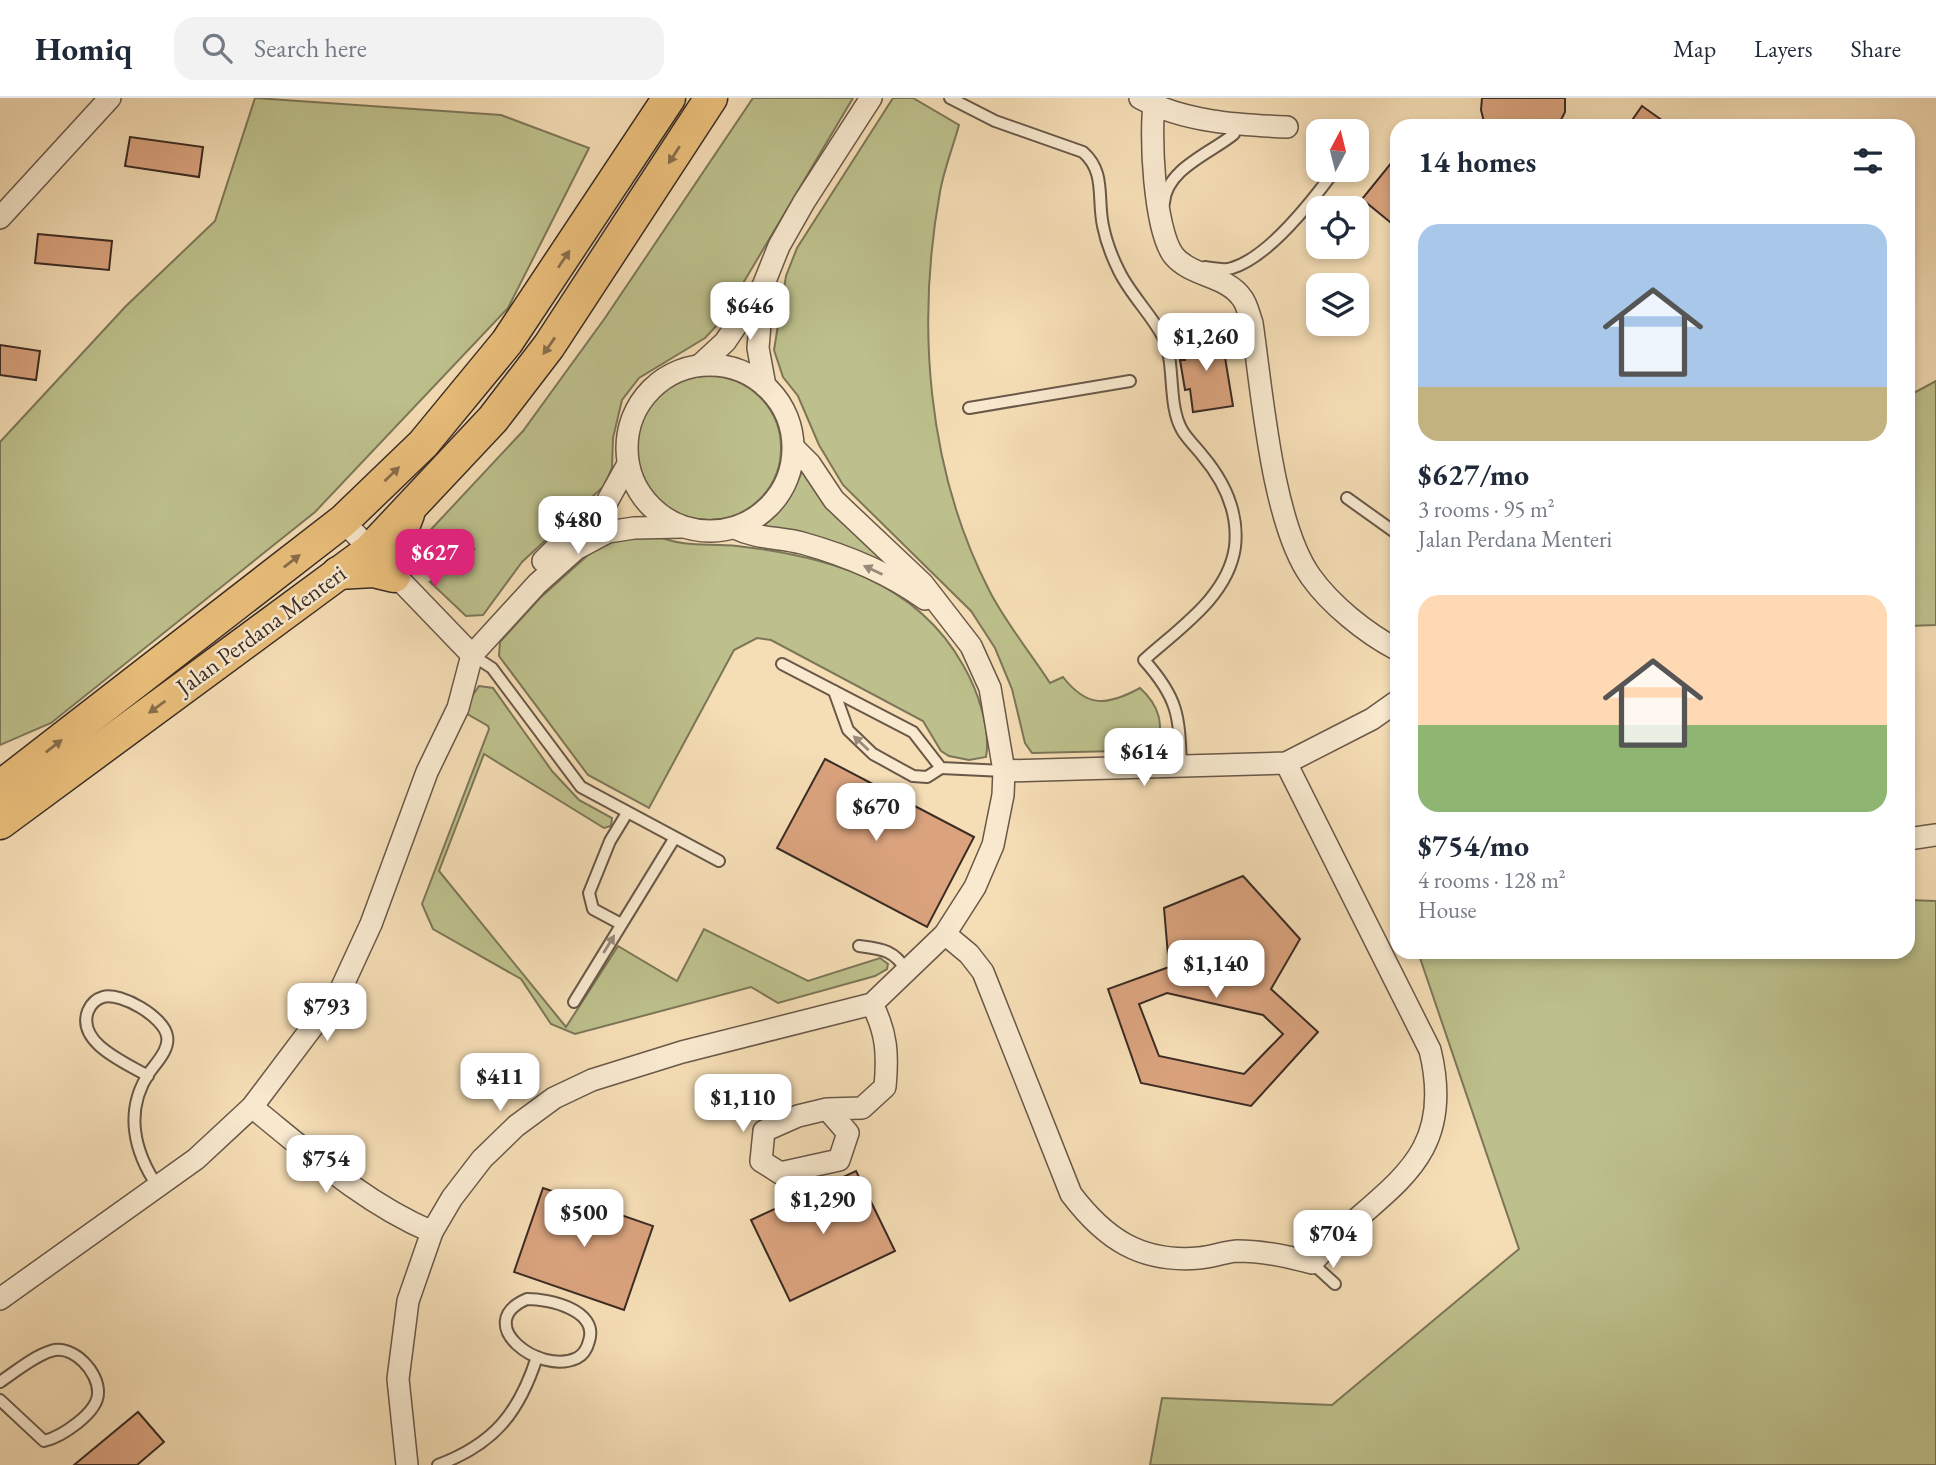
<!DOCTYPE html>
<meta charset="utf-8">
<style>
body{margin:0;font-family:"EB Garamond",serif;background:#f2f2f3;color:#1f2937;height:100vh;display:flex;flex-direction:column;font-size:26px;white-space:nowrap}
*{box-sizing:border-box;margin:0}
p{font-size:23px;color:#747a83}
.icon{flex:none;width:38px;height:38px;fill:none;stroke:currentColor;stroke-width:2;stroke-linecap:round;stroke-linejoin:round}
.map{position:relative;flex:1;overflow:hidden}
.details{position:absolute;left:1390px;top:21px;width:525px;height:840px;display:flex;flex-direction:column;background:#fff;border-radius:21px;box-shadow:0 4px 10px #0003}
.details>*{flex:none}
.needle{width:46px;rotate:7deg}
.tools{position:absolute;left:1306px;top:21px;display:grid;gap:14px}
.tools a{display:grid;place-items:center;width:63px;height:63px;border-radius:14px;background:#fff;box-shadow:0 4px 10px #0003;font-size:35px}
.price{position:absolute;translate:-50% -60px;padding:0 16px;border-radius:14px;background:#fff;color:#222;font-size:23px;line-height:46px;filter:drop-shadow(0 2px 4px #0008)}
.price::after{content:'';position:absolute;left:50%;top:42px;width:21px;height:16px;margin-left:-10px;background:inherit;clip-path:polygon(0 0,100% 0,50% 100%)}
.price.active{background:#db2777;color:#fff}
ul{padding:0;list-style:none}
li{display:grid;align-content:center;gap:14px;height:371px;padding:0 28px}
li span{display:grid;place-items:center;height:217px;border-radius:21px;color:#555}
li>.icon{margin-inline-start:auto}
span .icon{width:126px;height:126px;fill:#fffc;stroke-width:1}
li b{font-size:30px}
h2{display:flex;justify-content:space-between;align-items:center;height:84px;padding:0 28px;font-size:30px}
header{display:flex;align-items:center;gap:42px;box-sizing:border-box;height:98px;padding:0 35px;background:#fff;border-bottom:2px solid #e0e1e3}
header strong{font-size:33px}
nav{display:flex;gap:38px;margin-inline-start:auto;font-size:24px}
.search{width:490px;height:63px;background:#f2f2f3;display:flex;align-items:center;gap:18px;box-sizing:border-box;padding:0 24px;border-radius:21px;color:#747a83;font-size:26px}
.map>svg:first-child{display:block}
.green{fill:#bdc08c;stroke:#7c7658;stroke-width:2}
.building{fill:#daa37e;stroke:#3a2b24;stroke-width:2;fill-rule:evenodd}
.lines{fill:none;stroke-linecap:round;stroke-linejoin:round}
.lane-casing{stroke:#695848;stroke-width:14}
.street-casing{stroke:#695848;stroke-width:24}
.primary-casing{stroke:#3a2b24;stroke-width:35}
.lane{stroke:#f8e9cf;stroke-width:10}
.street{stroke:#f8e9cf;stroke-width:21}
.primary{stroke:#eabe7a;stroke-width:32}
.oneway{fill:#896d4b}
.oneway2{fill:#998a7a}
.labels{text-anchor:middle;stroke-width:5;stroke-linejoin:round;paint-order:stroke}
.street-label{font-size:24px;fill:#3a2b24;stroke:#f8e9cf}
</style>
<header>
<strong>Homiq</strong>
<div class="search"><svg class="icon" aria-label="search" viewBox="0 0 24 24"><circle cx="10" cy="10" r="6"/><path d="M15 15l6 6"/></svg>Search here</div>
<nav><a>Map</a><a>Layers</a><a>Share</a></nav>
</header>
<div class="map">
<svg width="1936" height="1367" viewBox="0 0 1936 1367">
<rect width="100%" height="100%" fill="#f5ddb5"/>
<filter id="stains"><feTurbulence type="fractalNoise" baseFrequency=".00286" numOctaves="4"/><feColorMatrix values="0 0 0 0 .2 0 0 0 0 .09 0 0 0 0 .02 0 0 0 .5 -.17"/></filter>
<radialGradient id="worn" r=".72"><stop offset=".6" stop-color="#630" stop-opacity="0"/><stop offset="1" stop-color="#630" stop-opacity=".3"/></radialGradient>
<g class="green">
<path d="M 255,0 L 501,17 L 589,50 L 508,210 L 315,414 L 51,625 L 0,647 L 0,344 L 126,208 L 215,123 Z"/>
<path d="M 753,0 L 853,0 L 720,224 L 705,240 L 639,280 L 622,302 L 613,340 L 612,370 L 604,388 L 522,464 L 483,517 L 466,518 L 430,484 L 462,463 L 473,450 L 460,438 L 421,474 L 423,440 L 523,333 L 605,220 Z"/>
<path d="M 893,0 L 913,0 L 959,27 C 953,49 944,71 940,94 C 916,226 927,371 989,492 C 1005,524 1030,554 1050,585 L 1063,579 C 1087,610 1107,608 1140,590 C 1161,609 1162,625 1159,652 L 1032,655 L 1025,645 L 1012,591 L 995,550 L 971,513 L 843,387 L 819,347 L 798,298 L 783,279 L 774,252 L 786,178 L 797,150 Z"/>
<circle cx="709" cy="350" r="72"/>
<path d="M 1936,283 L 1936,527 L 1908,528 L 1908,298 Z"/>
<path d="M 803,370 L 889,468 L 761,430 C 782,412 794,396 803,370 Z"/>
<path d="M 658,438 C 684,450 709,445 737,448 C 827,458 916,483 963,567 C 977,591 991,630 986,659 L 969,662 L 949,658 L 941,653 L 923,623 L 771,542 L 757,540 L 734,552 L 649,710 L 588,677 L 499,558 L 500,544 L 540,500 L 588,457 L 613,442 Z"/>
<path d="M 479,588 L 493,590 L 552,673 L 579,702 L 612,720 L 611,728 L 604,730 L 484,656 L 439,773 L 566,929 L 618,848 L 677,883 L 704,831 L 808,883 L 880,860 L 888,866 L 887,871 L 875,878 L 778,905 L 751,889 L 575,936 L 551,926 L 521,881 L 433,831 L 422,806 L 489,631 L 488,628 L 462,613 Z"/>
<path d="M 1908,802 L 1936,803 L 1936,1367 L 1150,1367 L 1162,1300 L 1332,1307 L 1519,1151 L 1418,854 L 1908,854 Z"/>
</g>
<g class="building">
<path d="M 1482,0 L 1565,0 L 1565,14 L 1558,28 L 1485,28 L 1481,12 Z"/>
<path d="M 1642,8 L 1670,28 L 1628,28 Z"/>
<path d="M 130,39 L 203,49 L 199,79 L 125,68 Z"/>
<path d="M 1396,59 L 1396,129 L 1362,101 Z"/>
<path d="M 38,136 L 112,143 L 109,172 L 35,165 Z"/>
<path d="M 1221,235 L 1233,308 L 1193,314 L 1190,291 L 1185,292 L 1180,262 L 1185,262 L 1181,242 Z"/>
<path d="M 0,247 L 40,253 L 36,282 L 0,277 Z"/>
<path d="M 460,438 L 474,451 L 462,463 L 448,450 Z"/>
<path d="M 825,661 L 974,739 L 927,829 L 777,750 Z"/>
<path d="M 1243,778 L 1300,841 L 1271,891 L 1318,934 L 1251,1008 L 1141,985 L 1108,891 L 1169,869 L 1164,810 ZM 1167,895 L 1263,917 L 1283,936 L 1244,976 L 1159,958 L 1139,906 Z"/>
<path d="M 856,1073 L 895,1153 L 790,1203 L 751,1122 Z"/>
<path d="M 543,1090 L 653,1128 L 624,1212 L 514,1174 Z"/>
<path d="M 138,1314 L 164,1344 L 137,1367 L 74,1367 Z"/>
</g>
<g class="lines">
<g class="lane-casing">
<g id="lane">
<path d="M 950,0 L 995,23 L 1083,54 C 1106,74 1097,100 1103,128 C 1106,143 1112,159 1119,173 C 1130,196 1151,216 1163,239 C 1176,264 1167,306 1182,332 C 1187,341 1196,349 1202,357 C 1224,383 1239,414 1235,449 C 1228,499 1178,531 1144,562 C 1179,601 1179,618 1181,668"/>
<path d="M 1164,105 C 1166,71 1211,55 1234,36 L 1234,26"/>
<path d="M 1205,169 C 1214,170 1224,173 1232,170 C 1269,159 1313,102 1335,72"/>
<path d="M 969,310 L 1130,283"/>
<path d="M 1347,400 L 1396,435"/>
<path d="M 472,557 L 492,570 L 581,689 L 719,763"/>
<path d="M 782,566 L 913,634 L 941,670 L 1004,673"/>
<path d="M 834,593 L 848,632 L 873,656 L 913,678 L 927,679 L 941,670"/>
<path d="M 621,826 L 593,811 L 589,795 L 610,743 L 627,715"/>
<path d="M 859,848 C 882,851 894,852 906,872"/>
<path d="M 574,904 L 674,741"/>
<path d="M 148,978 C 126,965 76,945 88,913 C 91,906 96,901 103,899 C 121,894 164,919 167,938 C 170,951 156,965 149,975 C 124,1013 134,1054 158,1089"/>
<path d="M 1312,1165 L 1335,1186"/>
<path d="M 527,1201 C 549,1201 599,1212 589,1243 C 587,1251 583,1257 577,1260 C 539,1278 471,1225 527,1201 Z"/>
<path d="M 0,1284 C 15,1274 34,1258 51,1253 C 73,1246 99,1274 98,1295 C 98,1315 61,1339 44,1343 L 0,1302"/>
<path d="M 438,1367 C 494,1346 519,1315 537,1259"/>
</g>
</g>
<g class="street-casing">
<g id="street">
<path d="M 1140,0 C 1184,24 1238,27 1287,29"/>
<path d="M 1155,0 C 1149,32 1154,133 1174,158 C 1192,179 1226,177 1242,200 C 1247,206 1249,217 1252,225 C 1262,293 1272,425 1311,479 C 1331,507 1366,535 1396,551"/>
<path d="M 0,120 L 110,0"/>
<path d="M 763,190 L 758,250 L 765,288"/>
<path d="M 700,267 L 725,244 L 763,188 L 779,148 L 804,104 L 871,0"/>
<circle cx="710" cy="350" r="83"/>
<path d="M 343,423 L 472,557"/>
<path d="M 735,430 C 757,441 779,439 802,445 C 845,457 889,475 925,501"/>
<path d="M 543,463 L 568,438 L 603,411 L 628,366"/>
<path d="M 1004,673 L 1286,665 L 1372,621 L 1396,604"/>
<path d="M 1908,741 L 1936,737"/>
<path d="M 945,836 L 969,856 L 983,874 L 1071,1096 C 1105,1141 1141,1165 1199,1160 C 1212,1159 1224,1154 1237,1153 C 1263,1153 1287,1158 1312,1165 C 1376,1090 1459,1071 1430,952 L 1286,665"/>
<path d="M 252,1009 C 309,1055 364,1105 432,1134"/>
<path d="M 827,1011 L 848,1035 L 839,1062 L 780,1075 L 761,1063 L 764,1033 L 798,1018 L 827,1011 L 862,1010 L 885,989 C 888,957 887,935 872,906"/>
<path d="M 0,1201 L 196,1061 L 252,1009 L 341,891 L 371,826 L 427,674 L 458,610 L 472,557 L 537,486 L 576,451 L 608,434 L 634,430 L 683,429"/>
<path d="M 407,1367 L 398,1281 L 408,1203 L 432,1134 L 452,1100 L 482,1061 L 516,1028 L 554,1000 L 592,982 L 682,954 L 872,906 L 945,836 L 975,789 L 993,747 L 1003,697 L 1004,673 L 990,590 L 971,548 L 923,486 L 834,402 L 810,366 L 794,350"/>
</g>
</g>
<g class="primary-casing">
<g id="primary">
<path d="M 338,475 L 373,473 L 394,478 L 395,450 L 408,416"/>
<path d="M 0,689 L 343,423 L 423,346 L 507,244 L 669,0"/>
<path d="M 0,725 L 369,453 L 493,321 L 549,248 L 711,0"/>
</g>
</g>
<use href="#lane" class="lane"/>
<use href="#street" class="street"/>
<use href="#primary" class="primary"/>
</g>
<defs><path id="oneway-solid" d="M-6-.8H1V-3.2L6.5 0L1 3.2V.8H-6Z" transform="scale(1.75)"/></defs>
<g class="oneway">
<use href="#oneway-solid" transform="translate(674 57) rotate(123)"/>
<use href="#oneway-solid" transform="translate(564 161) rotate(-56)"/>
<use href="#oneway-solid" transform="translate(549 248) rotate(125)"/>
<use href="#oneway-solid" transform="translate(392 376) rotate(-44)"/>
<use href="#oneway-solid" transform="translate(292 463) rotate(-38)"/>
<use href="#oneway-solid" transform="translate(157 609) rotate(144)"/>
<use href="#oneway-solid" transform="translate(54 648) rotate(-38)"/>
</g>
<g class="oneway2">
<use href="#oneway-solid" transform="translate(873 472) rotate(-155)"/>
<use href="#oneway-solid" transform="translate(861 645) rotate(-137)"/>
<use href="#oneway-solid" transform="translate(609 846) rotate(-58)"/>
</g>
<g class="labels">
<g class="street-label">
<text transform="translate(261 532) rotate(-36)" y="8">Jalan Perdana Menteri</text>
</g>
</g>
<rect width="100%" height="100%" filter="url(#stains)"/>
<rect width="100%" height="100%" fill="url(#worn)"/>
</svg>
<div class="tools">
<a><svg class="needle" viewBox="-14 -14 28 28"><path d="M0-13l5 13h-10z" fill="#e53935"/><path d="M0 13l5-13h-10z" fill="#747a83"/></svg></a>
<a><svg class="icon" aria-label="locate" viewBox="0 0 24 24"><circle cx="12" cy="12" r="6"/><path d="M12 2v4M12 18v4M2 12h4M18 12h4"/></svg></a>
<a><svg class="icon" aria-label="layers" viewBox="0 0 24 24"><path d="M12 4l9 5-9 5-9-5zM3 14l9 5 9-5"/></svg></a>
</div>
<b class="price" style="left:750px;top:244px">$646</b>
<b class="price" style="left:1206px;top:275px">$1,260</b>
<b class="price" style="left:578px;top:458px">$480</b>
<b class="price active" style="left:435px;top:491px">$627</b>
<b class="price" style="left:1144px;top:690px">$614</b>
<b class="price" style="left:876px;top:745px">$670</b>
<b class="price" style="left:1216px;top:902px">$1,140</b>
<b class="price" style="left:327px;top:945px">$793</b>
<b class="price" style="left:500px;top:1015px">$411</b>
<b class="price" style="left:743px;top:1036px">$1,110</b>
<b class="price" style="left:326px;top:1097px">$754</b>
<b class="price" style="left:823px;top:1138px">$1,290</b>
<b class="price" style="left:584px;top:1151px">$500</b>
<b class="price" style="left:1333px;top:1172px">$704</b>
<section class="details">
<h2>14 homes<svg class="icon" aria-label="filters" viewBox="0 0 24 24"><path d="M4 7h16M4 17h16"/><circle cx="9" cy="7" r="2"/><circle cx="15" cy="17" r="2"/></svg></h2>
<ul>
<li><span style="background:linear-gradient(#a9c7e8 75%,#c2b280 0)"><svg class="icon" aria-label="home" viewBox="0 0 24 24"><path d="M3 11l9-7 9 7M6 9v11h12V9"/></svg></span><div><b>$627/mo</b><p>3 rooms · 95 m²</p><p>Jalan Perdana Menteri</p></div></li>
<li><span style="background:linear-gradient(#ffd9b3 60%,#8fb573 0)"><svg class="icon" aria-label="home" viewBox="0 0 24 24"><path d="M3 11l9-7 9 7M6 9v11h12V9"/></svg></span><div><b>$754/mo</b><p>4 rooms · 128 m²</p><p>House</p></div></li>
</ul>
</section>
</div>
